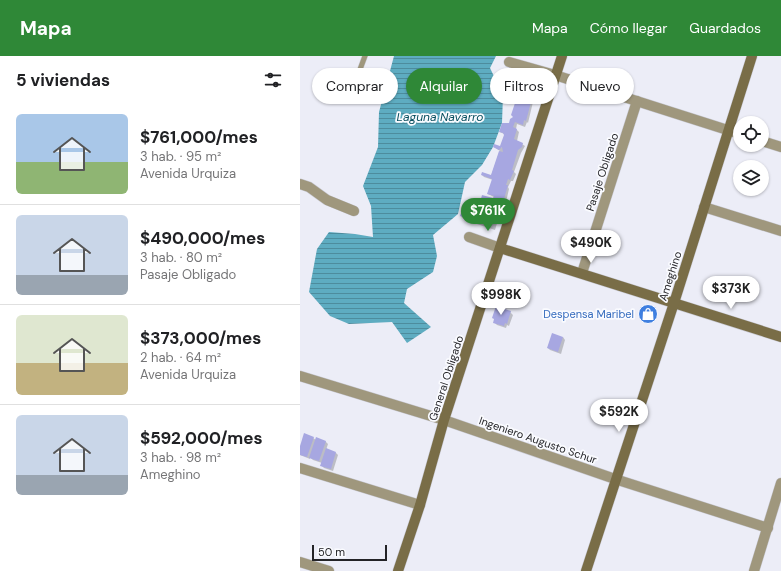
<!DOCTYPE html>
<html lang="es">
<meta charset="utf-8">
<style>
body{margin:0;font-family:"DM Sans",sans-serif;background:#f2f2f2;color:#202124;height:100vh;display:flex;flex-direction:column;font-size:15px;white-space:nowrap}
*{box-sizing:border-box;margin:0}
p{font-size:13px;color:#757577}
.icon{flex:none;width:22px;height:22px;fill:none;stroke:currentColor;stroke-width:2;stroke-linecap:round;stroke-linejoin:round}
.map{position:relative;flex:1;overflow:hidden}
.panel{display:flex;flex-direction:column;background:#fff;width:300px}
.panel>*{flex:none}
.top-card{position:absolute;left:12px;top:12px;width:380px;height:36px;display:flex;gap:8px}
.fabs{position:absolute;left:433px;top:60px;display:grid;gap:8px}
.fabs a{display:grid;place-items:center;width:36px;height:36px;border-radius:50%;background:#fff;box-shadow:0 1px 3px #0004;font-size:20px}
.scale{position:absolute;left:12px;bottom:10px;width:75px;box-sizing:border-box;padding-left:4px;border:2px solid #232327;border-top:0;font-size:11px;line-height:14px;white-space:nowrap;color:#232327;-webkit-text-stroke:3px #fafbff;paint-order:stroke}
.price{position:absolute;translate:-50% -34px;padding:0 9px;border-radius:14px;background:#fff;color:#222;font-size:13px;line-height:26px;filter:drop-shadow(0 1px 2px #0008)}
.price::after{content:'';position:absolute;left:50%;top:24px;width:12px;height:9px;margin-left:-6px;background:inherit;clip-path:polygon(0 0,100% 0,50% 100%)}
.price.on{background:#2f8837;color:#fff}
ul{padding:0;list-style:none}
li{display:flex;align-items:center;gap:12px;height:100px;padding:0 16px}
li+li{border-top:1px solid #e0e0e0}
li span{display:grid;place-items:center;flex:none;width:112px;height:80px;border-radius:6px;color:#555}
li>.icon{margin-inline-start:auto}
span .icon{width:48px;height:48px;fill:#fffc;stroke-width:1}
li b{font-size:17px}
h2{display:flex;justify-content:space-between;align-items:center;height:48px;padding:0 16px;font-size:17px}
.chip{padding:0 14px;border-radius:18px;background:#fff;box-shadow:0 1px 3px #0004;font-size:14px;line-height:36px}
.chip.on{background:#2f8837;color:#fff}
header{display:flex;align-items:center;gap:24px;box-sizing:border-box;height:56px;padding:0 20px;background:#2f8837;color:#fff}
header strong{font-size:19px}
nav{display:flex;gap:22px;margin-inline-start:auto;font-size:14px}
main{display:flex;flex:1;min-height:0}
.map>svg:first-child{display:block}
.water{fill:url(#water-rules)}
.shadow{fill:#0003}
.building{fill:#a7a7e1}
.lines{fill:none;stroke-linecap:round;stroke-linejoin:round}
.lane-casing{stroke:#c8c9d2;stroke-width:6}
.street-casing{stroke:#c8c9d2;stroke-width:11}
.secondary-casing{stroke:#c8c9d2;stroke-width:11}
.lane{stroke:#9f977d;stroke-width:5}
.street{stroke:#9f977d;stroke-width:10}
.secondary{stroke:#796d47;stroke-width:10}
.labels{text-anchor:middle;stroke-width:3.5;stroke-linejoin:round;paint-order:stroke}
.street-label{font-size:11px;fill:#232327;stroke:#fafbff}
.shop-label{font-size:11px;fill:#366cbe;stroke:#fafbff;text-anchor:end}
.water-label{font-size:12px;font-style:italic;fill:#084e5e;stroke:#fafbff}
</style>
<header>
<strong>Mapa</strong>
<nav><a>Mapa</a><a>Cómo llegar</a><a>Guardados</a></nav>
</header>
<main>
<section class="panel">
<h2>5 viviendas<svg class="icon" aria-label="filters" viewBox="0 0 24 24"><path d="M4 7h16M4 17h16"/><circle cx="9" cy="7" r="2"/><circle cx="15" cy="17" r="2"/></svg></h2>
<ul>
<li><span style="background:linear-gradient(#a9c7e8 60%,#8fb573 0)"><svg class="icon" aria-label="home" viewBox="0 0 24 24"><path d="M3 11l9-7 9 7M6 9v11h12V9"/></svg></span><div><b>$761,000/mes</b><p>3 hab. · 95 m²</p><p>Avenida Urquiza</p></div></li>
<li><span style="background:linear-gradient(#c9d6e8 75%,#9aa5b1 0)"><svg class="icon" aria-label="home" viewBox="0 0 24 24"><path d="M3 11l9-7 9 7M6 9v11h12V9"/></svg></span><div><b>$490,000/mes</b><p>3 hab. · 80 m²</p><p>Pasaje Obligado</p></div></li>
<li><span style="background:linear-gradient(#dfe7d0 60%,#c2b280 0)"><svg class="icon" aria-label="home" viewBox="0 0 24 24"><path d="M3 11l9-7 9 7M6 9v11h12V9"/></svg></span><div><b>$373,000/mes</b><p>2 hab. · 64 m²</p><p>Avenida Urquiza</p></div></li>
<li><span style="background:linear-gradient(#c9d6e8 75%,#9aa5b1 0)"><svg class="icon" aria-label="home" viewBox="0 0 24 24"><path d="M3 11l9-7 9 7M6 9v11h12V9"/></svg></span><div><b>$592,000/mes</b><p>3 hab. · 98 m²</p><p>Ameghino</p></div></li>
</ul>
</section>
<div class="map">
<svg width="481" height="515" viewBox="0 0 481 515">
<defs>
<pattern id="water-rules" width="6" height="5" patternUnits="userSpaceOnUse"><rect width="6" height="5" fill="#5eacc1"/><path d="M0 2.5h6" fill="none" stroke="#4d8c9d"/></pattern>
</defs>
<rect width="100%" height="100%" fill="#ecedf7"/>
<path class="water" d="M 94,0 L 196,0 L 190,12 L 203,39 L 202,67 L 193,91 L 182,109 L 165,126 L 158,158 L 133,179 L 137,200 L 133,216 L 107,233 L 104,247 L 131,271 L 107,287 L 92,266 L 49,268 L 30,260 L 9,236 L 17,193 L 29,176 L 55,178 L 73,181 L 71,150 L 63,130 L 78,91 L 79,56 Z"/>
<g class="shadow">
<path d="M 225,23 L 226,24 L 225,29 L 228,30 L 231,26 L 237,29 L 228,67 L 227,66 L 225,71 L 217,68 L 216,73 L 219,76 L 217,85 L 225,90 L 221,97 L 214,116 L 216,118 L 213,125 L 211,125 L 208,131 L 209,133 L 206,146 L 207,147 L 204,159 L 195,157 L 199,161 L 195,174 L 165,164 L 161,160 L 183,153 L 193,144 L 194,141 L 188,138 L 193,124 L 184,121 L 182,119 L 191,120 L 200,95 L 194,91 L 201,92 L 206,79 L 200,76 L 210,68 L 214,61 L 216,47 L 214,45 L 206,44 L 204,42 L 216,34 Z"/>
<path d="M 210,256 L 213,259 L 209,270 L 207,269 L 206,272 L 197,269 L 194,266 Z"/>
<path d="M 263,281 L 265,284 L 261,298 L 250,294 L 248,292 Z"/>
<path d="M 13,382 L 16,384 L 25,385 L 28,388 L 26,394 L 36,397 L 38,399 L 33,415 L 24,412 L 22,410 L 22,407 L 13,404 L 10,401 L 10,403 L 0,399 L 0,393 Z"/>
</g>
<g class="building">
<path d="M 216,19 L 226,22 L 224,28 L 228,29 L 228,30 L 230,25 L 236,27 L 226,65 L 224,64 L 223,69 L 215,66 L 213,71 L 217,73 L 214,83 L 223,87 L 222,91 L 218,94 L 212,114 L 214,115 L 210,124 L 208,123 L 206,129 L 208,129 L 204,143 L 206,144 L 201,158 L 196,156 L 191,170 L 160,160 L 165,146 L 179,150 L 182,139 L 193,142 L 194,140 L 187,138 L 192,123 L 181,119 L 182,116 L 191,119 L 199,95 L 203,96 L 202,91 L 199,94 L 193,91 L 194,88 L 200,90 L 204,79 L 203,77 L 199,76 L 202,67 L 209,67 L 210,63 L 213,61 L 211,59 L 215,47 L 210,42 L 203,42 L 203,39 L 205,30 L 212,32 L 214,25 L 212,25 Z"/>
<path d="M 196,250 L 211,255 L 207,268 L 205,267 L 204,270 L 193,267 L 194,263 L 192,262 Z"/>
<path d="M 252,277 L 263,281 L 258,296 L 247,292 Z"/>
<path d="M 4,377 L 14,381 L 7,401 L 0,399 L 0,390 Z"/>
<path d="M 16,381 L 26,385 L 19,405 L 9,402 Z"/>
<path d="M 26,392 L 36,396 L 31,413 L 20,410 Z"/>
</g>
<g class="lines">
<g class="lane-casing">
<path id="lane" d="M 52,35 L 65,0"/>
</g>
<g class="street-casing">
<g id="street">
<path d="M 209,6 L 255,19 L 440,78"/>
<path d="M 462,85 L 481,91"/>
<path d="M 0,128 L 9,131 L 27,144 L 54,155"/>
<path d="M 404,151 L 481,175"/>
<path d="M 169,181 L 200,192"/>
<path d="M 282,217 L 337,45"/>
<path d="M 0,320 L 144,364 L 315,423 L 468,472"/>
<path d="M 0,412 L 120,449"/>
<path d="M 0,506 L 29,515"/>
<path d="M 454,515 L 481,427"/>
</g>
</g>
<g class="secondary-casing">
<g id="secondary">
<path d="M 200,192 L 481,281"/>
<path d="M 98,515 L 120,449 L 144,364 L 262,0"/>
<path d="M 286,515 L 374,247 L 452,0"/>
</g>
</g>
<use href="#lane" class="lane"/>
<use href="#street" class="street"/>
<use href="#secondary" class="secondary"/>
</g>
<defs>
<g id="shop-disc" transform="scale(1)"><circle r="9.5" fill="#3f7fe0" stroke="#fafbff"/><path d="M-5-2.5h2.3a2.7 3.5 0 0 1 5.4 0H5L5.5 6h-11ZM-1.5-2.5h3a1.5 2.3 0 0 0-3 0Z" fill="#fff"/></g>
</defs>
<g fill-rule="evenodd">
<use href="#shop-disc" x="348" y="258"/>
</g>
<g class="labels">
<g class="street-label">
<text transform="translate(302 116) rotate(-72)" y="4">Pasaje Obligado</text>
<text transform="translate(370 220) rotate(-72)" y="4">Ameghino</text>
<text transform="translate(146 322) rotate(-72)" y="4">General Obligado</text>
<text transform="translate(238 384) rotate(19)" y="4">Ingeniero Augusto Schur</text>
</g>
<g class="shop-label">
<text x="334" y="262">Despensa Maribel</text>
</g>
<g class="water-label">
<text x="140" y="65">Laguna Navarro</text>
</g>
</g>
</svg>
<div class="fabs">
<a><svg class="icon" aria-label="locate" viewBox="0 0 24 24"><circle cx="12" cy="12" r="6"/><path d="M12 2v4M12 18v4M2 12h4M18 12h4"/></svg></a>
<a><svg class="icon" aria-label="layers" viewBox="0 0 24 24"><path d="M12 4l9 5-9 5-9-5zM3 14l9 5 9-5"/></svg></a>
</div>
<div class="scale">50 m</div>
<b class="price on" style="left:188px;top:176px">$761K</b>
<b class="price" style="left:291px;top:208px">$490K</b>
<b class="price" style="left:431px;top:254px">$373K</b>
<b class="price" style="left:201px;top:260px">$998K</b>
<b class="price" style="left:319px;top:377px">$592K</b>
<div class="top-card">
<a class="chip">Comprar</a>
<a class="chip on">Alquilar</a>
<a class="chip">Filtros</a>
<a class="chip">Nuevo</a>
</div>
</div>
</main>
